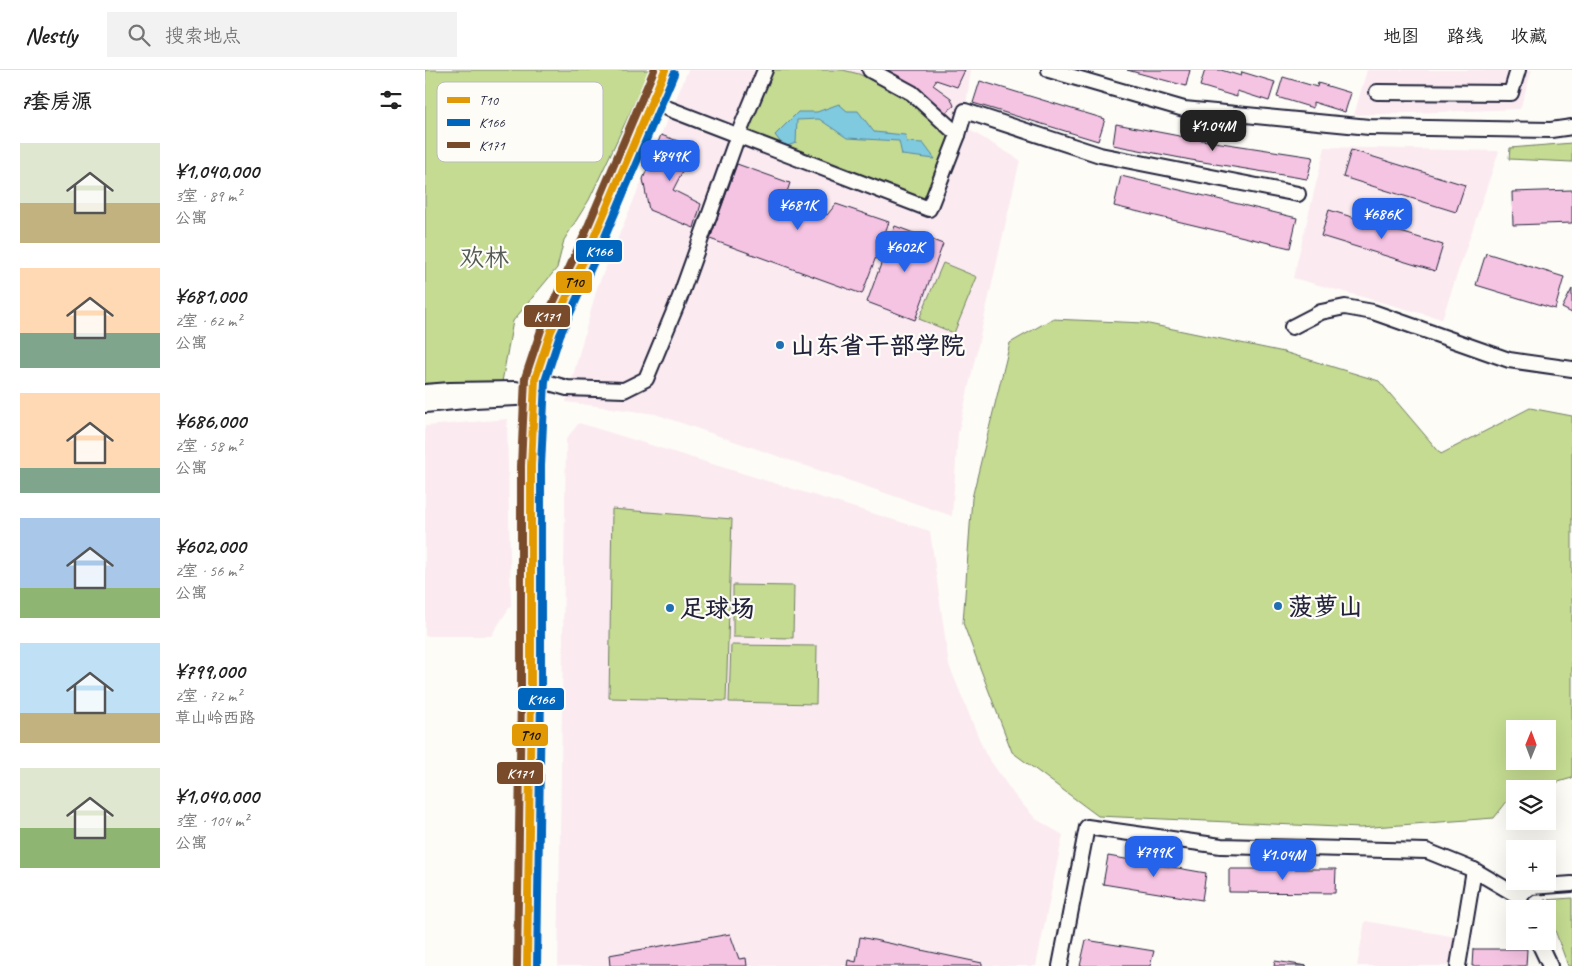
<!DOCTYPE html>
<html lang="zh">
<meta charset="utf-8">
<style>
body{margin:0;font-family:Caveat,"LXGW WenKai TC",sans-serif;background:#f2f2f2;color:#222;height:100vh;display:flex;flex-direction:column;font-size:19px;white-space:nowrap}
*{box-sizing:border-box;margin:0}
p{font-size:16px;color:#767676}
.icon{flex:none;width:28px;height:28px;fill:none;stroke:currentColor;stroke-width:2;stroke-linecap:round;stroke-linejoin:round}
.map{position:relative;flex:1;overflow:hidden}
.drawer{display:flex;flex-direction:column;background:#fff;width:425px}
.drawer>*{flex:none}
.needle{width:32px;rotate:1deg}
.tools{position:absolute;left:1081px;top:650px;display:grid;gap:10px}
.tools a{display:grid;place-items:center;width:50px;height:50px;border-radius:0px;background:#fff;box-shadow:0 5px 20px #0002;font-size:25px}
.price{position:absolute;translate:-50% -42px;padding:0 11px;border-radius:10px;background:#2563eb;color:#fff;font-size:16px;line-height:32px;filter:drop-shadow(0 1px 2px #0008)}
.price::after{content:'';position:absolute;left:50%;top:30px;width:15px;height:11px;margin-left:-8px;background:inherit;clip-path:polygon(0 0,100% 0,50% 100%)}
.price.on{background:#222;color:#fff}
ul{padding:0;list-style:none}
li{display:flex;align-items:center;gap:15px;height:125px;padding:0 20px}
li span{display:grid;place-items:center;flex:none;width:140px;height:100px;border-radius:0px;color:#555}
li>.icon{margin-inline-start:auto}
span .icon{width:60px;height:60px;fill:#fffc;stroke-width:1}
li b{font-size:21px}
h2{display:flex;justify-content:space-between;align-items:center;height:60px;padding:0 20px;font-size:21px}
header{display:flex;align-items:center;gap:30px;box-sizing:border-box;height:70px;padding:0 25px;background:#fff;border-bottom:1px solid #e0e0e0}
header strong{font-size:24px}
nav{display:flex;gap:28px;margin-inline-start:auto;font-size:18px}
.search{width:350px;height:45px;background:#f2f2f2;display:flex;align-items:center;gap:12px;box-sizing:border-box;padding:0 18px;border-radius:0px;color:#767676;font-size:19px}
main{display:flex;flex:1;min-height:0}
.map>svg:first-child{display:block}
.built{fill:#fbebf1}
.green{fill:#c4db91;stroke:#737e66;fill-rule:evenodd}
.water{fill:#7fcadf;stroke:#5a879d}
.building{fill:#f6c4e3;stroke:#22223b}
.lines{fill:none;stroke-linecap:round;stroke-linejoin:round}
.minor-casing{stroke:#22223b;stroke-width:18}
.major-casing{stroke:#22223b;stroke-width:21}
.minor{stroke:#fdfcf7;stroke-width:14}
.major{stroke:#f9deab;stroke-width:18}
.bus-1-casing{stroke:#fdfcf7;stroke-width:11}
.bus-2-casing{stroke:#fdfcf7;stroke-width:11}
.bus-3-casing{stroke:#fdfcf7;stroke-width:11}
.bus-1{stroke:#e29906;stroke-width:8}
.bus-2{stroke:#0065bd;stroke-width:8}
.bus-3{stroke:#7a4b2a;stroke-width:8}
.poi-dot{fill:#1f6fb2;stroke:#fdfcf7;stroke-width:2}
.labels{text-anchor:middle;stroke-width:4.5;stroke-linejoin:round;paint-order:stroke}
.park-label{font-size:25px;fill:#535a55;stroke:#fdfcf7}
.poi-label{font-size:25px;font-weight:bold;fill:#22223b;stroke:#fdfcf7;text-anchor:start}
.key{fill:#fdfcf7;stroke:#bbbbbf;stroke-width:1}
.key-label{font-size:14px;fill:#22223b}
.line-badge{stroke:#fdfcf7;stroke-width:2}
.badge-label{font-size:14px;text-anchor:middle;font-weight:bold;fill:#fff}
.pale-badge-label{font-size:14px;text-anchor:middle;font-weight:bold;fill:#111}
</style>
<header>
<strong>Nestly</strong>
<div class="search"><svg class="icon" aria-label="search" viewBox="0 0 24 24"><circle cx="10" cy="10" r="6"/><path d="M15 15l6 6"/></svg>搜索地点</div>
<nav><a>地图</a><a>路线</a><a>收藏</a></nav>
</header>
<main>
<section class="drawer">
<h2>7套房源<svg class="icon" aria-label="filters" viewBox="0 0 24 24"><path d="M4 7h16M4 17h16"/><circle cx="9" cy="7" r="2"/><circle cx="15" cy="17" r="2"/></svg></h2>
<ul>
<li><span style="background:linear-gradient(#dfe7d0 60%,#c2b280 0)"><svg class="icon" aria-label="home" viewBox="0 0 24 24"><path d="M3 11l9-7 9 7M6 9v11h12V9"/></svg></span><div><b>¥1,040,000</b><p>3室 · 89 m²</p><p>公寓</p></div></li>
<li><span style="background:linear-gradient(#ffd9b3 65%,#7fa58c 0)"><svg class="icon" aria-label="home" viewBox="0 0 24 24"><path d="M3 11l9-7 9 7M6 9v11h12V9"/></svg></span><div><b>¥681,000</b><p>2室 · 62 m²</p><p>公寓</p></div></li>
<li><span style="background:linear-gradient(#ffd9b3 75%,#7fa58c 0)"><svg class="icon" aria-label="home" viewBox="0 0 24 24"><path d="M3 11l9-7 9 7M6 9v11h12V9"/></svg></span><div><b>¥686,000</b><p>2室 · 58 m²</p><p>公寓</p></div></li>
<li><span style="background:linear-gradient(#a9c7e8 70%,#8fb573 0)"><svg class="icon" aria-label="home" viewBox="0 0 24 24"><path d="M3 11l9-7 9 7M6 9v11h12V9"/></svg></span><div><b>¥602,000</b><p>2室 · 56 m²</p><p>公寓</p></div></li>
<li><span style="background:linear-gradient(#bfe0f5 70%,#c2b280 0)"><svg class="icon" aria-label="home" viewBox="0 0 24 24"><path d="M3 11l9-7 9 7M6 9v11h12V9"/></svg></span><div><b>¥799,000</b><p>2室 · 72 m²</p><p>草山岭西路</p></div></li>
<li><span style="background:linear-gradient(#dfe7d0 60%,#8fb573 0)"><svg class="icon" aria-label="home" viewBox="0 0 24 24"><path d="M3 11l9-7 9 7M6 9v11h12V9"/></svg></span><div><b>¥1,040,000</b><p>3室 · 104 m²</p><p>公寓</p></div></li>
</ul>
</section>
<div class="map">
<svg width="1147" height="896" viewBox="0 0 1147 896">
<rect width="100%" height="100%" fill="#fdfcf7"/>
<filter id="ink" filterUnits="userSpaceOnUse"><feTurbulence type="fractalNoise" baseFrequency=".02" numOctaves="2"/><feDisplacementMap in="SourceGraphic" scale="10" xChannelSelector="R" yChannelSelector="G"/><feConvolveMatrix kernelMatrix="1 2 1 2 8 2 1 2 1" color-interpolation-filters="sRGB"/></filter>
<g filter="url(#ink)">
<g class="built">
<path d="M 263,0 L 546,0 L 538,56 L 595,90 L 533,364 L 527,446 L 230,344 L 141,332 L 172,218 Z"/>
<path d="M 942,0 L 1107,0 L 1095,39 L 929,45 Z"/>
<path d="M 900,77 L 1074,81 L 1017,249 L 868,208 Z"/>
<path d="M 82,349 L 86,535 L 66,566 L 0,566 L 0,356 Z"/>
<path d="M 154,353 L 505,461 L 524,595 L 560,683 L 590,726 L 611,749 L 638,765 L 611,896 L 133,896 L 141,369 Z"/>
<path d="M 940,851 L 1031,867 L 1025,896 L 932,896 Z"/>
</g>
<g class="green">
<path d="M 0,0 L 225,0 L 164,130 L 139,170 L 132,198 L 88,251 L 77,312 L 0,314 Z"/>
<path d="M 346,0 L 418,0 L 434,4 L 483,28 L 527,66 L 501,132 L 319,62 Z"/>
<path d="M 1147,73 L 1147,92 L 1084,89 L 1085,78 Z"/>
<path d="M 518,193 L 552,207 L 529,263 L 494,249 Z"/>
<path d="M 627,249 L 719,253 L 859,282 L 954,311 L 1016,384 L 1105,338 L 1147,346 L 1147,708 L 1109,719 L 1090,719 L 1090,724 L 1087,725 L 1069,748 L 935,758 L 673,746 L 587,682 L 538,553 L 547,428 L 585,273 ZM 1090,659 L 1122,659 L 1122,691 L 1090,691 Z"/>
<path d="M 187,439 L 307,449 L 301,631 L 184,628 Z"/>
<path d="M 308,515 L 369,516 L 368,568 L 308,567 Z"/>
<path d="M 306,575 L 392,576 L 391,634 L 304,632 Z"/>
<path d="M 1147,828 L 1147,896 L 1143,896 L 1119,830 Z"/>
</g>
<path class="water" d="M 414,34 L 422,41 L 433,41 L 449,62 L 480,65 L 482,72 L 498,73 L 510,89 L 477,85 L 474,71 L 422,68 L 394,49 L 372,50 L 371,73 L 359,77 L 350,65 L 373,42 L 392,42 Z"/>
<g class="building">
<path d="M 460,0 L 540,0 L 532,17 L 511,10 L 508,15 L 526,28 L 529,36 L 520,43 L 495,22 L 460,3 Z"/>
<path d="M 702,0 L 765,0 L 761,16 Z"/>
<path d="M 780,0 L 796,0 L 816,6 L 817,2 L 850,12 L 844,31 L 812,21 L 812,27 L 775,16 Z"/>
<path d="M 858,7 L 892,17 L 893,13 L 926,23 L 920,42 L 888,32 L 888,38 L 852,27 Z"/>
<path d="M 555,11 L 680,49 L 673,71 L 548,33 Z"/>
<path d="M 691,54 L 770,69 L 888,87 L 882,109 L 766,90 L 688,75 Z"/>
<path d="M 236,65 L 270,77 L 248,120 L 276,134 L 269,158 L 224,140 L 218,109 Z"/>
<path d="M 926,80 L 1040,115 L 1031,142 L 918,107 Z"/>
<path d="M 312,94 L 365,113 L 361,125 L 369,129 L 372,122 L 396,131 L 395,139 L 402,145 L 411,134 L 464,152 L 437,224 L 285,169 Z"/>
<path d="M 696,106 L 872,148 L 865,178 L 689,136 Z"/>
<path d="M 1147,120 L 1147,153 L 1088,155 L 1087,122 Z"/>
<path d="M 904,140 L 1018,175 L 1010,201 L 896,166 Z"/>
<path d="M 470,156 L 518,174 L 490,250 L 442,232 Z"/>
<path d="M 1061,183 L 1139,207 L 1130,239 L 1051,215 Z"/>
<path d="M 1147,219 L 1147,243 L 1137,238 Z"/>
<path d="M 683,786 L 781,803 L 777,830 L 678,814 Z"/>
<path d="M 804,799 L 911,799 L 910,823 L 804,822 Z"/>
<path d="M 305,864 L 314,889 L 321,888 L 322,896 L 185,896 L 184,885 Z"/>
<path d="M 435,867 L 557,893 L 557,896 L 422,896 L 423,890 L 431,892 Z"/>
<path d="M 661,870 L 729,881 L 725,896 L 655,896 Z"/>
<path d="M 1048,879 L 1102,879 L 1101,896 L 1047,896 Z"/>
<path d="M 850,891 L 882,896 L 849,896 Z"/>
</g>
<g class="lines">
<g class="minor-casing">
<g id="minor">
<path d="M 624,0 L 759,39 L 944,57 L 1126,60 L 1147,57"/>
<path d="M 952,22 L 1086,23 L 1093,0"/>
<path d="M 226,32 L 504,139 L 533,65 L 487,23 L 445,0"/>
<path d="M 533,65 L 540,41 L 675,85 L 873,124"/>
<path d="M 867,257 L 896,242 L 920,237 L 948,242 L 1084,290 L 1147,299"/>
<path d="M 110,309 L 142,318 L 199,320 L 221,309 L 255,227 L 313,65 L 340,0"/>
<path d="M 0,322 L 25,320 L 91,319 L 110,327 L 49,330 L 0,335"/>
<path d="M 1093,826 L 1106,817 L 1147,814"/>
<path d="M 1113,871 L 1125,896"/>
<path d="M 635,896 L 662,757 L 796,776 L 1002,781 L 1049,800 L 1093,826 L 1099,839"/>
<path d="M 1033,896 L 1049,800"/>
</g>
</g>
<g class="major-casing">
<path id="major" d="M 102,896 L 106,624 L 106,396 L 110,309 L 126,261 L 167,172 L 240,0"/>
</g>
<use href="#minor" class="minor"/>
<use href="#major" class="major"/>
<g class="bus-1-casing">
<path id="bus-1" d="M 102,896 L 106,624 L 106,396 L 110,309 L 126,261 L 167,172 L 240,0"/>
</g>
<g class="bus-2-casing">
<path id="bus-2" d="M 112,896 L 116,624 L 116,396 L 120,311 L 135,265 L 176,176 L 249,4"/>
</g>
<g class="bus-3-casing">
<path id="bus-3" d="M 92,896 L 96,624 L 96,396 L 100,308 L 117,257 L 158,168 L 229,0"/>
</g>
<use href="#bus-1" class="bus-1"/>
<use href="#bus-2" class="bus-2"/>
<use href="#bus-3" class="bus-3"/>
</g>
</g>
<g class="poi-dot">
<circle cx="355" cy="275" r="5"/>
<circle cx="853" cy="536" r="5"/>
<circle cx="245" cy="538" r="5"/>
</g>
<g class="labels">
<g class="park-label">
<text x="59" y="196">欢林</text>
</g>
<g class="poi-label">
<text x="365" y="284">山东省干部学院</text>
<text x="863" y="545">菠萝山</text>
<text x="255" y="547">足球场</text>
</g>
</g>
<rect x="12" y="12" width="166" height="80" rx="8" class="key"/>
<rect x="22" y="27" width="23" height="6" fill="#e29906"/>
<rect x="22" y="49" width="23" height="7" fill="#0065bd"/>
<rect x="22" y="72" width="23" height="6" fill="#7a4b2a"/>
<g class="key-label">
<text x="54" y="35">T10</text>
<text x="54" y="57">K166</text>
<text x="54" y="80">K171</text>
</g>
<g class="line-badge">
<rect x="150" y="169" width="48" height="24" rx="5" fill="#0065bd"/>
<rect x="130" y="200" width="38" height="24" rx="5" fill="#e29906"/>
<rect x="98" y="234" width="48" height="24" rx="5" fill="#7a4b2a"/>
<rect x="92" y="617" width="48" height="24" rx="5" fill="#0065bd"/>
<rect x="86" y="653" width="38" height="24" rx="5" fill="#e29906"/>
<rect x="71" y="691" width="48" height="24" rx="5" fill="#7a4b2a"/>
</g>
<g class="badge-label">
<text x="174" y="186">K166</text>
<text x="122" y="251">K171</text>
<text x="116" y="634">K166</text>
<text x="95" y="708">K171</text>
</g>
<g class="pale-badge-label">
<text x="149" y="217">T10</text>
<text x="105" y="670">T10</text>
</g>
</svg>
<div class="tools">
<a><svg class="needle" viewBox="-14 -14 28 28"><path d="M0-13l5 13h-10z" fill="#e53935"/><path d="M0 13l5-13h-10z" fill="#767676"/></svg></a>
<a><svg class="icon" aria-label="layers" viewBox="0 0 24 24"><path d="M12 4l9 5-9 5-9-5zM3 14l9 5 9-5"/></svg></a>
<a>+</a>
<a>−</a>
</div>
<b class="price on" style="left:788px;top:82px">¥1.04M</b>
<b class="price" style="left:245px;top:112px">¥849K</b>
<b class="price" style="left:373px;top:161px">¥681K</b>
<b class="price" style="left:957px;top:170px">¥686K</b>
<b class="price" style="left:480px;top:203px">¥602K</b>
<b class="price" style="left:729px;top:808px">¥799K</b>
<b class="price" style="left:858px;top:811px">¥1.04M</b>
</div>
</main>
